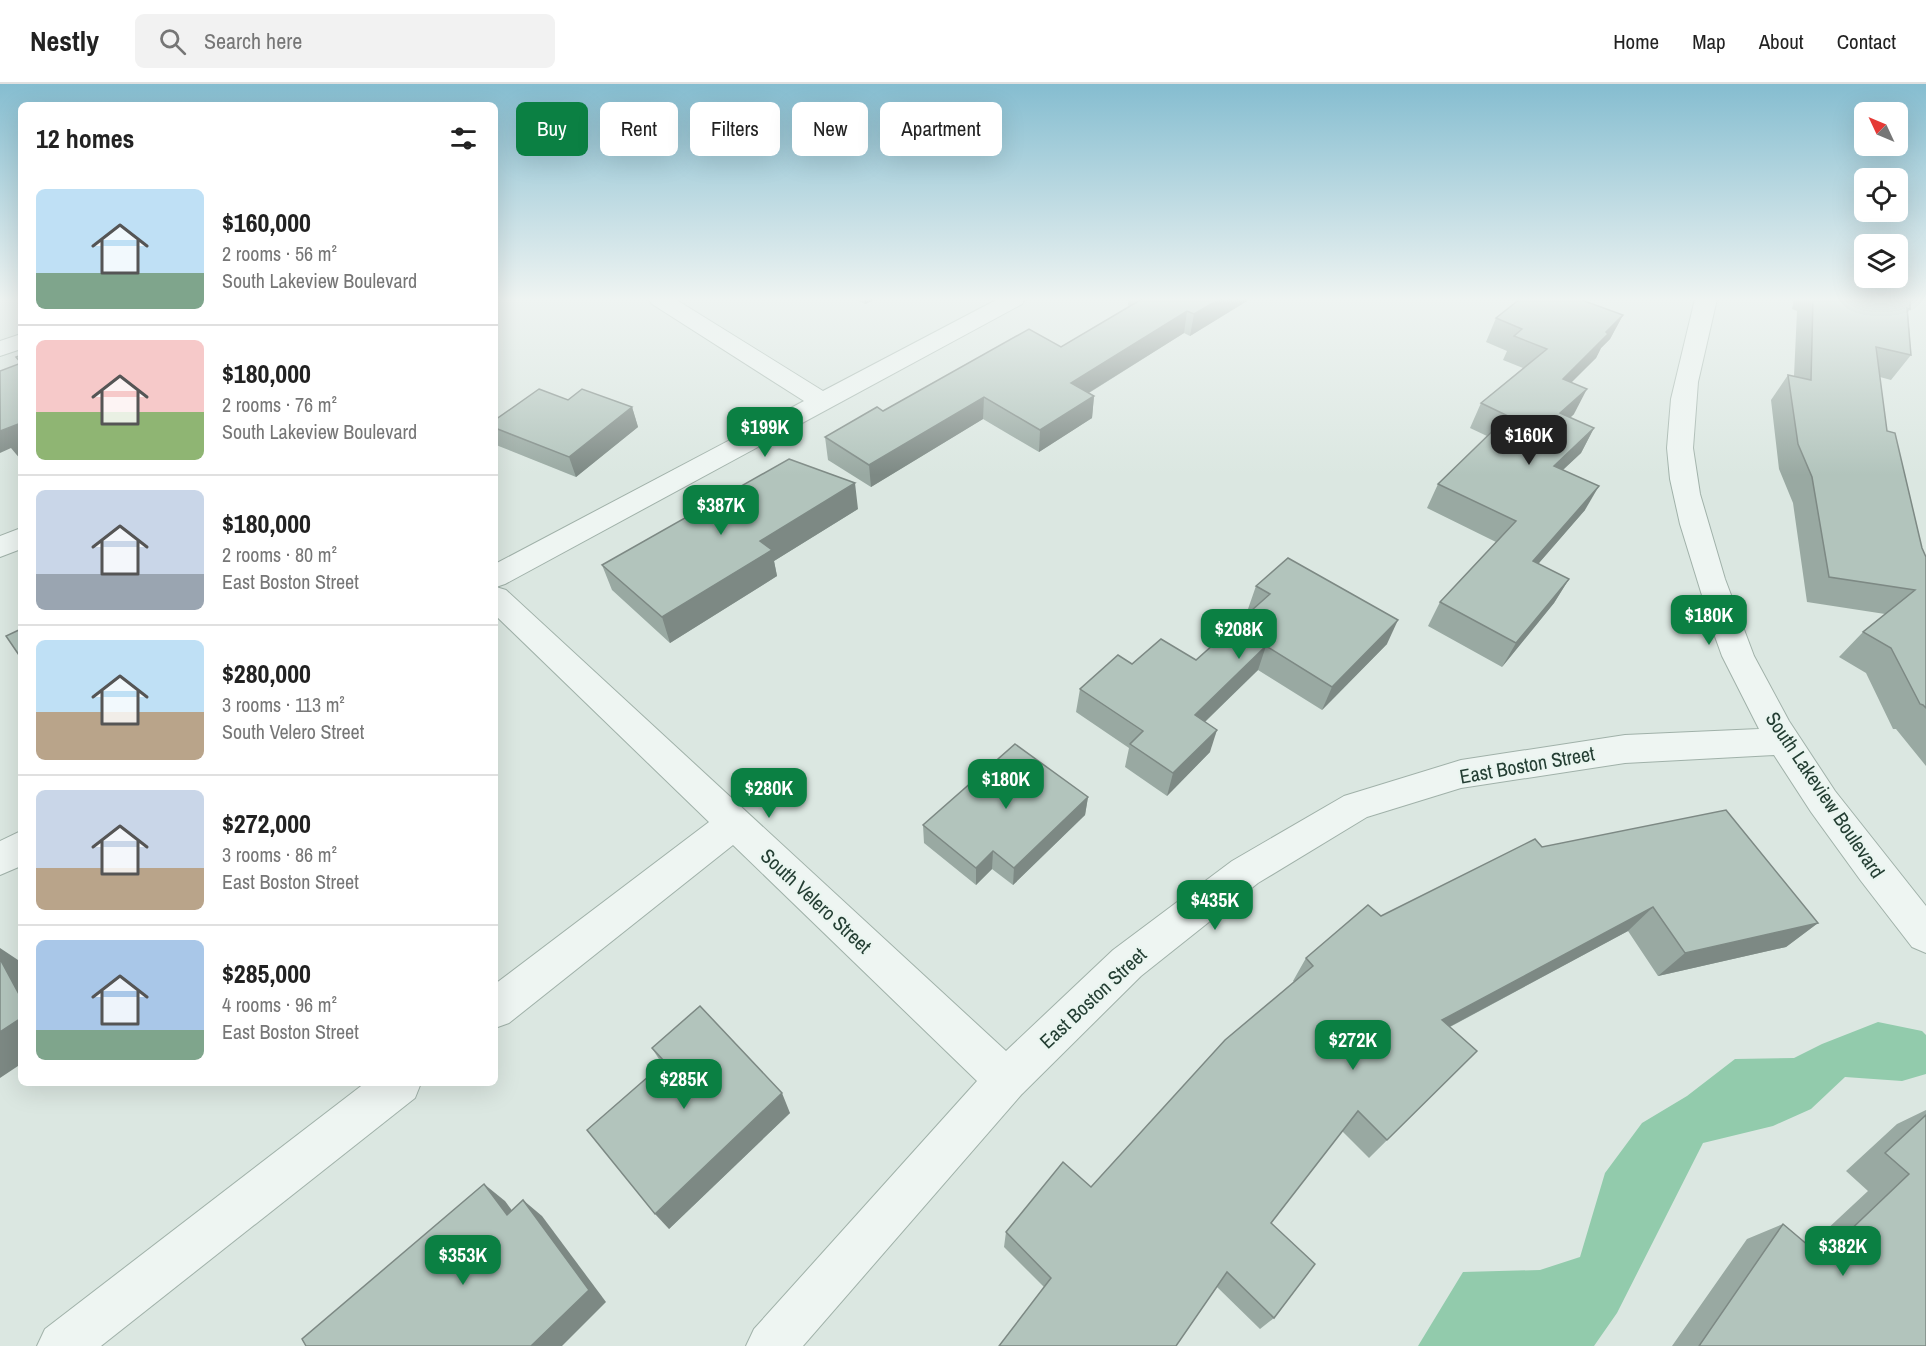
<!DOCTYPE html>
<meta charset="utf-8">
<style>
body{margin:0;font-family:"Archivo Narrow",sans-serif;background:#f2f2f2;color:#222;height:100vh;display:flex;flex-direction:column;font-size:22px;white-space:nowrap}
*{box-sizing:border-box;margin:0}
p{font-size:20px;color:#767676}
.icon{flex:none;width:33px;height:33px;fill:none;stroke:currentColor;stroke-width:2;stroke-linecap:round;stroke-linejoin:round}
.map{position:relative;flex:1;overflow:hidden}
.panel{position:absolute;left:18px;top:18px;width:480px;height:984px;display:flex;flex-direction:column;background:#fff;border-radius:9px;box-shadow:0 6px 24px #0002}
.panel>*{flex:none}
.hud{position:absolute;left:516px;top:18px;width:570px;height:54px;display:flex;gap:12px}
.needle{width:39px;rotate:314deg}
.fabs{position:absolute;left:1854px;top:18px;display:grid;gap:12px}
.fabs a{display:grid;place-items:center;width:54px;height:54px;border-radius:9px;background:#fff;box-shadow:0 6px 24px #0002;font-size:30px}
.price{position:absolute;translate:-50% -51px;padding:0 14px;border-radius:12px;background:#0b8043;color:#fff;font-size:20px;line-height:39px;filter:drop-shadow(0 2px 3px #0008)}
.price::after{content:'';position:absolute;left:50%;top:36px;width:18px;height:14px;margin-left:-9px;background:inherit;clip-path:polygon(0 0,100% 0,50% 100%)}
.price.current{background:#222;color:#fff}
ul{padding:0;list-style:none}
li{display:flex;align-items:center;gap:18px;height:150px;padding:0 18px}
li+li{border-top:2px solid #e0e0e0}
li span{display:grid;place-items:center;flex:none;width:168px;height:120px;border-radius:9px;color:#555}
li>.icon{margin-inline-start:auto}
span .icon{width:72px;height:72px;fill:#fffc;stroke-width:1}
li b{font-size:26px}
h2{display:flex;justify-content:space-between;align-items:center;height:72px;padding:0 18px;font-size:26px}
.pill{padding:0 21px;border-radius:9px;background:#fff;box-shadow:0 6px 24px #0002;font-size:21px;line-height:54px}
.pill.current{background:#0b8043;color:#fff}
header{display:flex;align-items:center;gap:36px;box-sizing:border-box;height:84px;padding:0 30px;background:#fff;border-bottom:2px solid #e0e0e0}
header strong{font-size:28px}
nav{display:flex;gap:33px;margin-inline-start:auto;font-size:21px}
.search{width:420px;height:54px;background:#f2f2f2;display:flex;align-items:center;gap:15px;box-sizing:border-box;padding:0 21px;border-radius:9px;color:#767676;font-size:22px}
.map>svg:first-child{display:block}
.water{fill:#92cbac}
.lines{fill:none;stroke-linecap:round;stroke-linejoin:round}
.minor-casing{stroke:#a0b1a9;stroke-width:2}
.minor{fill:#eef5f2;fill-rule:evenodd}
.wall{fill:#99a9a2}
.shaded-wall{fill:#7d8984}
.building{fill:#b2c4bc;stroke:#7d8984;stroke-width:1.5}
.labels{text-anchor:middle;stroke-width:4.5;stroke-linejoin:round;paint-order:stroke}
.street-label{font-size:20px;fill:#243e33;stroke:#eaf5f0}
</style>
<header>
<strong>Nestly</strong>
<div class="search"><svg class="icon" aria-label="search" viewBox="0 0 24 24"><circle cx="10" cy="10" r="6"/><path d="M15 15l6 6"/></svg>Search here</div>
<nav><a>Home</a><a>Map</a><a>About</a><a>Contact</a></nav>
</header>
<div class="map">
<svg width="1926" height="1262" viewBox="0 0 1926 1262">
<rect width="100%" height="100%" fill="#dbe7e1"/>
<path class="water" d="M 1878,938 L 1922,947 L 1926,951 L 1926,990 L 1902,997 L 1845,993 L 1811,1025 L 1773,1042 L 1703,1059 L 1617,1229 L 1594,1262 L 1418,1262 L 1463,1188 L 1540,1186 L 1580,1173 L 1605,1089 L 1642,1039 L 1687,1012 L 1735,975 L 1794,974 L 1822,960 Z"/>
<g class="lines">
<g class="minor-casing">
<g id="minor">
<path d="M 649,215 L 675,215 L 823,307 L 998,215 L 1025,215 L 1022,220 L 505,500 L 496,503 L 506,506 L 1006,967 L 1113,866 L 1232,777 L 1344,712 L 1461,676 L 1625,651 L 1759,645 L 1722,572 L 1713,547 L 1680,440 L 1670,395 L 1667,364 L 1671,315 L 1695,215 L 1717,215 L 1698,298 L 1693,364 L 1700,410 L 1725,495 L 1754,572 L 1789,637 L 1835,707 L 1926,822 L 1926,869 L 1912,863 L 1861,797 L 1811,728 L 1774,671 L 1625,679 L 1461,704 L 1367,733 L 1258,799 L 1141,892 L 1021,1011 L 803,1262 L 746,1262 L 754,1245 L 977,997 L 733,761 L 509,939 L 495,944 L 495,900 L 709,738 L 495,531 L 495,480 L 804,317 L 652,220 Z"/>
<path d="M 21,250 L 21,265 L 0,272 L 0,257 Z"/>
<path d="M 21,444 L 21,465 L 0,473 L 0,452 Z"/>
<path d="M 21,747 L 21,782 L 0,791 L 0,757 Z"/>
<path d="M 365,999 L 421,999 L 415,1014 L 101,1262 L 37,1262 L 45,1245 Z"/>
</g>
</g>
<use href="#minor" class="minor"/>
</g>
<g class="wall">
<path d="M 855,215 L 877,215 L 865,220 Z"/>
<path d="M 1129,215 L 1247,215 L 1247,217 L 1190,252 L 1184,249 L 1089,309 L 1094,312 L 1092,334 L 1039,368 L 983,335 L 871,403 L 828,376 L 825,353 L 883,327 L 1061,263 L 1129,222 L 1128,221 Z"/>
<path d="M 1794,215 L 1910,215 L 1910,225 L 1908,228 L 1911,271 L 1891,296 L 1880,293 L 1887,347 L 1922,464 L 1926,473 L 1926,682 L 1896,645 L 1893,645 L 1866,589 L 1839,573 L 1863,548 L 1885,530 L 1807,518 L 1793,419 L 1779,385 L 1771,316 L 1788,291 L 1794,292 L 1797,227 L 1792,225 Z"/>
<path d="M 1623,231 L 1610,255 L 1601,264 L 1596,274 L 1571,298 L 1574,330 L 1570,334 L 1594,344 L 1581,369 L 1563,386 L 1585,426 L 1538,480 L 1569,495 L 1554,519 L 1502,583 L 1428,542 L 1440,518 L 1496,458 L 1427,424 L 1438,400 L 1487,352 L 1470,344 L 1481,319 L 1523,284 L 1503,276 L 1507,267 L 1486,258 L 1496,234 Z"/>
<path d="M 568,316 L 632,323 L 638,343 L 576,393 L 496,361 L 495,359 L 495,336 Z"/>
<path d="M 858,425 L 774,477 L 777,492 L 670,559 L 612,506 L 602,481 Z"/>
<path d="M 1256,502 L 1387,560 L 1322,626 L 1258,586 L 1205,638 L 1210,668 L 1167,712 L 1125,683 L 1129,664 L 1076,628 L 1080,605 L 1132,580 L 1196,576 L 1251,527 L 1248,525 Z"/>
<path d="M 1088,713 L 1085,731 L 1013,801 L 992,785 L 976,801 L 924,759 L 923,741 Z"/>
<path d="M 1542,763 L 1818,839 L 1786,863 L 1658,892 L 1628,847 L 1450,943 L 1477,967 L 1369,1074 L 1342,1047 L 1271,1139 L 1274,1234 L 1260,1245 L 1217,1203 L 1044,1203 L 1004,1163 L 1006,1148 L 1091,1103 L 1294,898 L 1293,897 L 1306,874 L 1381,832 Z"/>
<path d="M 652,964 L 790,1029 L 669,1145 L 662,980 Z"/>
<path d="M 1926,1026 L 1926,1262 L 1672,1262 L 1747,1155 L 1783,1140 L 1809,1162 L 1868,1107 L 1846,1087 L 1897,1040 Z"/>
</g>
<g class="shaded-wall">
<path d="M 864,215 L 877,215 L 865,220 Z"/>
<path d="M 1220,215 L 1247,215 L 1247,217 L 1190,252 L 1194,230 Z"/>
<path d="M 1187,227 L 1184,249 L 1069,321 L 1071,299 Z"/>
<path d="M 1623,231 L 1610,255 L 1601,264 L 1596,274 L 1551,319 L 1563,295 L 1606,248 Z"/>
<path d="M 1587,305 L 1574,330 L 1548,354 L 1560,329 Z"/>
<path d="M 1094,312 L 1092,334 L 1039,368 L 1040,346 Z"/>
<path d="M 984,313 L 983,335 L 871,403 L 869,381 Z"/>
<path d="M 632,323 L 638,343 L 576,393 L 569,373 Z"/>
<path d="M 21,339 L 21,376 L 11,364 L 0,369 L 0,347 Z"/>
<path d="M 1594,344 L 1581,369 L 1541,406 L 1554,382 Z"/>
<path d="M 855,399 L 858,425 L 774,477 L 777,492 L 670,559 L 662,533 L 760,457 Z"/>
<path d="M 1599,402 L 1585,426 L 1519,502 L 1533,477 Z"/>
<path d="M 1569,495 L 1554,519 L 1502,583 L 1516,559 Z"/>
<path d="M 1398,536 L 1387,560 L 1322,626 L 1332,603 Z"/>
<path d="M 1266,562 L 1258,586 L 1188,654 L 1195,631 Z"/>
<path d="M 1217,646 L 1210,668 L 1167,712 L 1173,689 Z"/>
<path d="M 1088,713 L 1085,731 L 1013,801 L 1014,784 Z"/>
<path d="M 993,767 L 992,785 L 976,801 L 976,784 Z"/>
<path d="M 1653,823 L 1628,847 L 1423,957 L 1442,936 Z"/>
<path d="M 1818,839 L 1786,863 L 1658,892 L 1685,869 Z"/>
<path d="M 0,864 L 21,878 L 21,914 L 0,875 Z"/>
<path d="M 21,934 L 21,980 L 0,994 L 0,948 Z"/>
<path d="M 782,1009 L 790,1029 L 669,1145 L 655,1130 Z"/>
<path d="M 484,1100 L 505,1117 L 527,1147 L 507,1131 Z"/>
<path d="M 523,1116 L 542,1132 L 606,1218 L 562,1262 L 531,1262 Z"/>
</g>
<g class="building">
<path d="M 1142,215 L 1220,215 L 1194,230 L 1187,227 L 1071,299 L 1094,312 L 1040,346 L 984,313 L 869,381 L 825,353 L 877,323 L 883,327 L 1029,245 L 1061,263 Z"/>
<path d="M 1520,215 L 1579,215 L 1623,231 L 1606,248 L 1608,250 L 1563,295 L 1587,305 L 1560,329 L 1594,344 L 1554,382 L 1599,402 L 1533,477 L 1569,495 L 1516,559 L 1440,518 L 1516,437 L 1438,400 L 1508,332 L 1481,319 L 1547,265 L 1514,252 L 1522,245 L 1496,234 Z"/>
<path d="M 1813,215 L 1910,215 L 1910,225 L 1907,224 L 1911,271 L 1876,263 L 1887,347 L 1895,349 L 1922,464 L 1926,473 L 1926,624 L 1923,621 L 1920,620 L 1891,564 L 1863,548 L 1915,506 L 1829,493 L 1812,393 L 1798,360 L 1788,291 L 1811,296 Z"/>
<path d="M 21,271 L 21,279 L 16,273 Z"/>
<path d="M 21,279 L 21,339 L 0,347 L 0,287 Z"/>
<path d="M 539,305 L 568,316 L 582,305 L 632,323 L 569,373 L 495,344 L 495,336 Z"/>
<path d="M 789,375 L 855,399 L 760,457 L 772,466 L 662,533 L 602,481 Z"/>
<path d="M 1288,474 L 1398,536 L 1332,603 L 1266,562 L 1195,631 L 1217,646 L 1173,689 L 1130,660 L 1143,647 L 1080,605 L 1118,571 L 1132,580 L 1161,555 L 1196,576 L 1270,510 L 1256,502 Z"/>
<path d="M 21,545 L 21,574 L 6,552 Z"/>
<path d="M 1015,660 L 1088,713 L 1014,784 L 993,767 L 976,784 L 923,741 Z"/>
<path d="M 1726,726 L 1818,839 L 1685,869 L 1653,823 L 1442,936 L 1477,967 L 1387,1056 L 1358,1027 L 1271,1139 L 1315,1180 L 1274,1234 L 1227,1188 L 1176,1262 L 999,1262 L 1051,1194 L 1006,1148 L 1063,1078 L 1091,1103 L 1225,956 L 1313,882 L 1306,874 L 1368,821 L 1381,832 L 1535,755 L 1542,763 Z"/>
<path d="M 0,875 L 21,914 L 21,934 L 0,948 Z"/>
<path d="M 700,922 L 782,1009 L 655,1130 L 587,1046 L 665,978 L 652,964 Z"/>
<path d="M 1926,1031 L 1926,1262 L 1699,1262 L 1783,1140 L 1822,1173 L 1909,1090 L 1885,1069 Z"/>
<path d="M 484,1100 L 507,1131 L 523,1116 L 589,1206 L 531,1262 L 306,1262 L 302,1255 Z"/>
</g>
<linearGradient id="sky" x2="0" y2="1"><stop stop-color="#85bdd0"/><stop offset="0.55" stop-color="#eff4f2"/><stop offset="1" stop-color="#eff4f2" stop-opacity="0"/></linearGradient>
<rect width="1926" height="391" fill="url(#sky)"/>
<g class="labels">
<g class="street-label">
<text transform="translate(1527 681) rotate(-10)" y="7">East Boston Street</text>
<text transform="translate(1825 711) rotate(56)" y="7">South Lakeview Boulevard</text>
<text transform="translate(816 817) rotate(43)" y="7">South Velero Street</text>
<text transform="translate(1093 914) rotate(-43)" y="7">East Boston Street</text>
</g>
</g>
</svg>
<div class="fabs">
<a><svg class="needle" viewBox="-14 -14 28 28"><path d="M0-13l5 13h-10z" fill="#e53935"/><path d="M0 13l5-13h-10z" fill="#767676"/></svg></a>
<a><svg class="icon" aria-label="locate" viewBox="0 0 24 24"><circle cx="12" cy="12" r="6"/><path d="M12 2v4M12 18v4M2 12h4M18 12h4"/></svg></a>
<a><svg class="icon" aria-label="layers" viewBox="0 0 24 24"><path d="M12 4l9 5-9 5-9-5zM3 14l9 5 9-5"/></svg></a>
</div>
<b class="price" style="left:765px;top:374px">$199K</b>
<b class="price current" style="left:1529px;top:382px">$160K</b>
<b class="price" style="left:721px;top:452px">$387K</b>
<b class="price" style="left:1709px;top:562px">$180K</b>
<b class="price" style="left:1239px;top:576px">$208K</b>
<b class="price" style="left:1006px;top:726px">$180K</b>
<b class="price" style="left:769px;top:735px">$280K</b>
<b class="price" style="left:1215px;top:847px">$435K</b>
<b class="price" style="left:1353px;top:987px">$272K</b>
<b class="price" style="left:684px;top:1026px">$285K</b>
<b class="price" style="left:1843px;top:1193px">$382K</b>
<b class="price" style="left:463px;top:1202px">$353K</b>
<div class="hud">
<a class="pill current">Buy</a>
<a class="pill">Rent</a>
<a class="pill">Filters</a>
<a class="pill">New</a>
<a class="pill">Apartment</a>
</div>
<section class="panel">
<h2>12 homes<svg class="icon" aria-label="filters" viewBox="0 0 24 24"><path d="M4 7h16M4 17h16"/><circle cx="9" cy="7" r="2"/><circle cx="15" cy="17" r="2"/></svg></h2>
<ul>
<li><span style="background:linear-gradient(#bfe0f5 70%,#7fa58c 0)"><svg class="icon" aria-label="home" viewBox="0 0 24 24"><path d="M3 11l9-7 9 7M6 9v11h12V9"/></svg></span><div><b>$160,000</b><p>2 rooms · 56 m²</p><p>South Lakeview Boulevard</p></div></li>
<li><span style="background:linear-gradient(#f6c9c9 60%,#8fb573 0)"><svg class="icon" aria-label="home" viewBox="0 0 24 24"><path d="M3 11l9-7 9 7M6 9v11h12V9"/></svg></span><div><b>$180,000</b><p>2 rooms · 76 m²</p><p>South Lakeview Boulevard</p></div></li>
<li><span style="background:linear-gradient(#c9d6e8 70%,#9aa5b1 0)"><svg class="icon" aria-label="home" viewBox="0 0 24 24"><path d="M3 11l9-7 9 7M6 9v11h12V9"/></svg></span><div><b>$180,000</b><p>2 rooms · 80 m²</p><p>East Boston Street</p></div></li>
<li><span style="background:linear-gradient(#bfe0f5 60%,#b9a48a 0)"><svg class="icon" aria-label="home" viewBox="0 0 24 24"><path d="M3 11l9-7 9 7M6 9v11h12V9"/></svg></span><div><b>$280,000</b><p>3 rooms · 113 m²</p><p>South Velero Street</p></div></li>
<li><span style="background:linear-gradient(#c9d6e8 65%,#b9a48a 0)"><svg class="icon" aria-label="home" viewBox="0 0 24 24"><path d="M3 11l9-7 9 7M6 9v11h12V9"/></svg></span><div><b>$272,000</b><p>3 rooms · 86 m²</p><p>East Boston Street</p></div></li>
<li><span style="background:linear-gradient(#a9c7e8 75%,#7fa58c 0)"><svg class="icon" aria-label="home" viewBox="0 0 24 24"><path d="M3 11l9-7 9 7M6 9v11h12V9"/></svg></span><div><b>$285,000</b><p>4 rooms · 96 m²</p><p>East Boston Street</p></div></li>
</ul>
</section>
</div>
